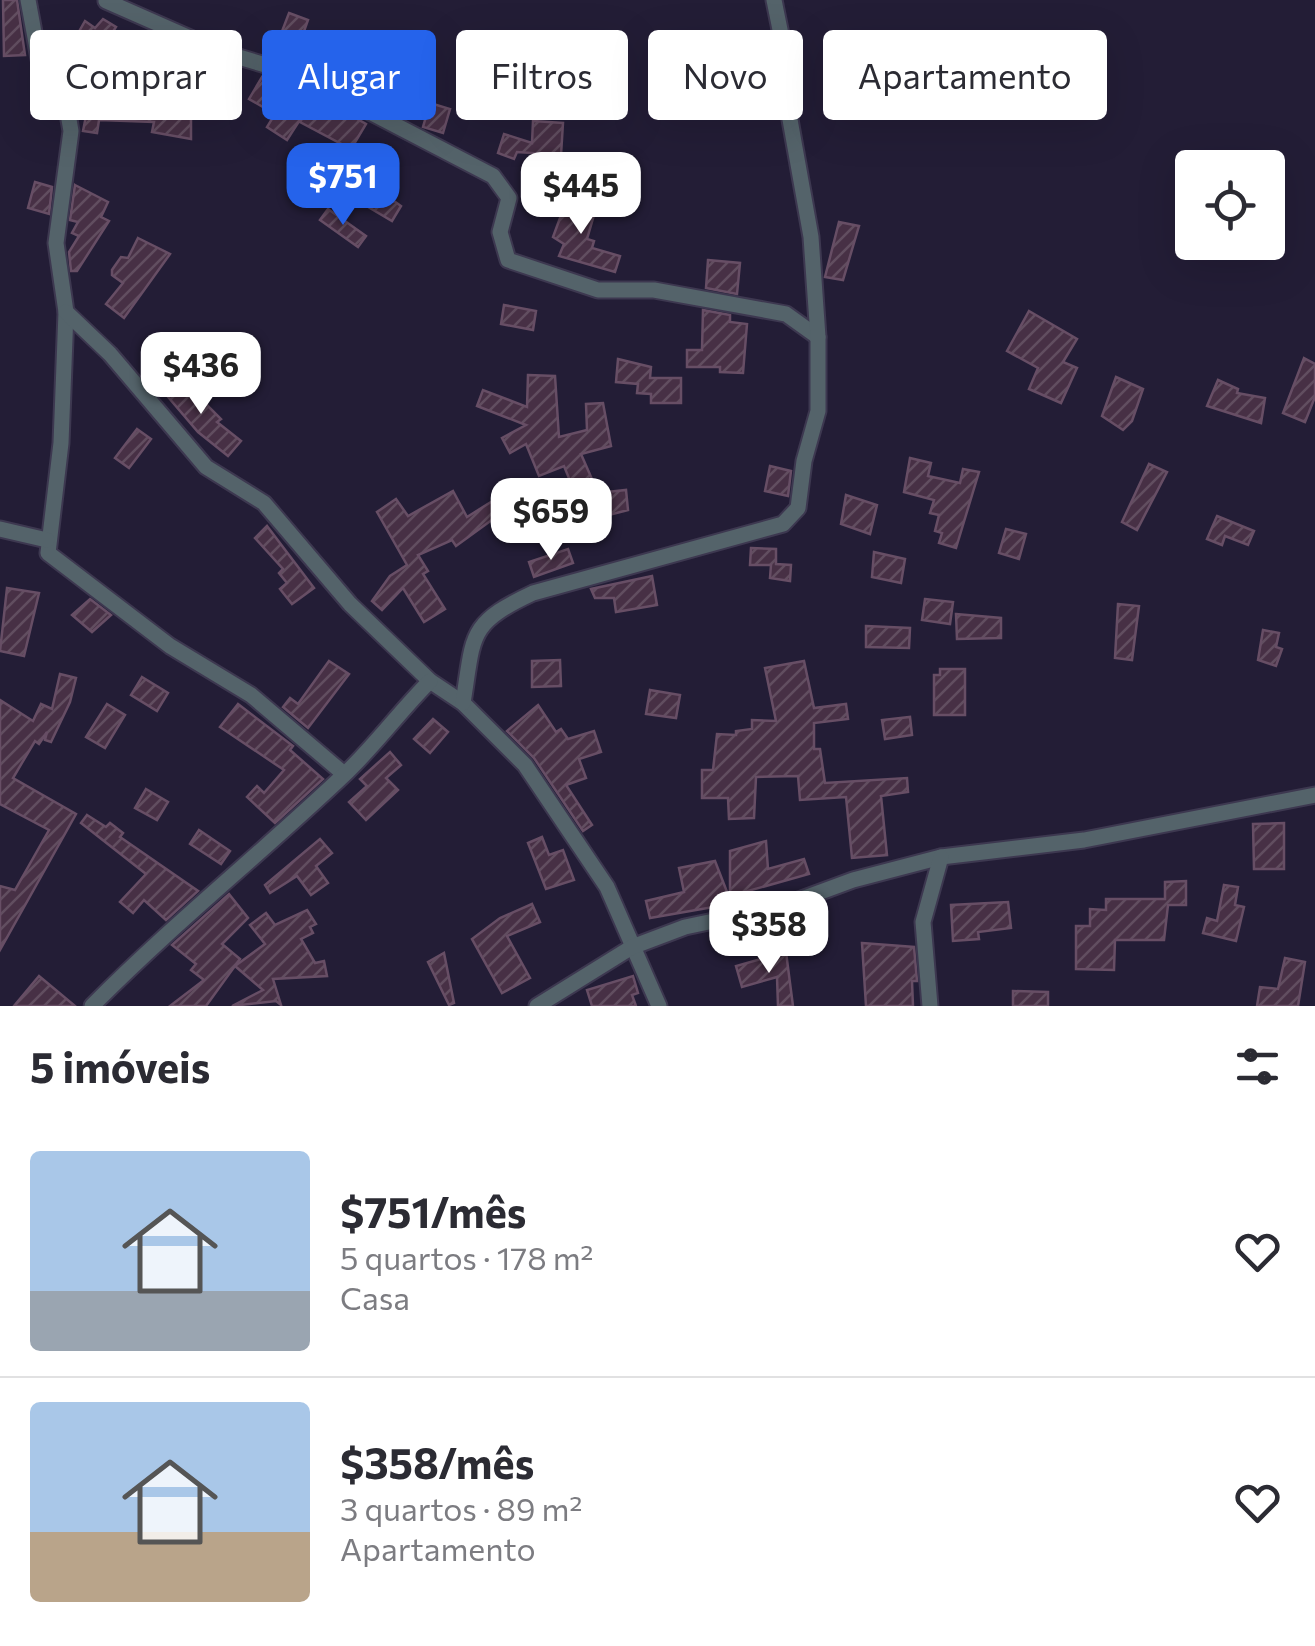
<!DOCTYPE html>
<html lang="pt">
<meta charset="utf-8">
<style>
body{margin:0;font-family:Commissioner,sans-serif;background:#f7f7f7;color:#2b2b33;height:100vh;display:flex;flex-direction:column;font-size:38px;white-space:nowrap}
*{box-sizing:border-box;margin:0}
p{font-size:32px;color:#7c7c81}
.icon{flex:none;width:55px;height:55px;fill:none;stroke:currentColor;stroke-width:2;stroke-linecap:round;stroke-linejoin:round}
.map{position:relative;height:1006px;overflow:hidden}
.details{display:flex;flex-direction:column;background:#fff;flex:1}
.details>*{flex:none}
.hud{position:absolute;left:30px;top:30px;width:1255px;height:90px;display:flex;gap:20px}
.buttons{position:absolute;left:1175px;top:150px;display:grid;gap:20px}
.buttons a{display:grid;place-items:center;width:110px;height:110px;border-radius:10px;background:#fff;box-shadow:0 10px 40px #0002;font-size:50px}
.price{position:absolute;translate:-50% -85px;padding:0 22px;border-radius:20px;background:#fff;color:#222;font-size:32px;line-height:65px;filter:drop-shadow(0 2px 5px #0008)}
.price::after{content:'';position:absolute;left:50%;top:60px;width:30px;height:22px;margin-left:-15px;background:inherit;clip-path:polygon(0 0,100% 0,50% 100%)}
.price.selected{background:#2563eb;color:#fff}
ul{padding:0;list-style:none}
li{display:flex;align-items:center;gap:30px;height:250px;padding:0 30px}
li+li{border-top:2px solid #e1e1e2}
li span{display:grid;place-items:center;flex:none;width:280px;height:200px;border-radius:10px;color:#555}
li>.icon{margin-inline-start:auto}
span .icon{width:120px;height:120px;fill:#fffc;stroke-width:1}
li b{font-size:42px}
h2{display:flex;justify-content:space-between;align-items:center;height:120px;padding:0 30px;font-size:42px}
.chip{padding:0 35px;border-radius:10px;background:#fff;box-shadow:0 10px 40px #0002;font-size:35px;line-height:90px}
.chip.selected{background:#2563eb;color:#fff}
.map>svg:first-child{display:block}
.building{fill:url(#building-hatch);stroke:#674e65;stroke-width:2.5}
.lines{fill:none;stroke-linecap:round;stroke-linejoin:round}
.minor-casing{stroke:#3d3850;stroke-width:19}
.minor{stroke:#54636a;stroke-width:15}
</style>
<div class="map">
<svg width="1315" height="1006" viewBox="0 0 1315 1006">
<defs>
<pattern id="building-hatch" width="6" height="6" patternUnits="userSpaceOnUse" patternTransform="scale(2.5)"><rect width="6" height="6" fill="#473045"/><path d="M-1 1l2-2M0 6l6-6M5 7l2-2" fill="none" stroke="#614e60"/></pattern>
</defs>
<rect width="100%" height="100%" fill="#231d36"/>
<g class="building">
<path d="M 3,0 L 17,0 L 25,55 L 4,56 Z"/>
<path d="M 289,13 L 308,20 L 296,54 L 276,47 Z"/>
<path d="M 103,19 L 116,27 L 95,60 L 172,65 L 172,100 L 191,101 L 191,139 L 152,132 L 154,122 L 99,120 L 97,133 L 83,131 L 94,76 L 83,78 L 83,56 L 68,51 L 85,21 L 95,28 Z"/>
<path d="M 463,36 L 492,38 L 490,58 L 461,55 Z"/>
<path d="M 528,76 L 547,76 L 547,101 L 525,101 Z"/>
<path d="M 262,77 L 284,91 L 279,99 L 303,115 L 287,140 L 267,127 L 275,114 L 249,99 Z"/>
<path d="M 314,99 L 340,116 L 343,111 L 366,124 L 351,149 L 300,122 Z"/>
<path d="M 430,103 L 450,109 L 443,133 L 423,127 Z"/>
<path d="M 533,121 L 563,123 L 561,155 L 517,152 L 514,159 L 498,153 L 504,134 L 532,143 Z"/>
<path d="M 35,182 L 52,187 L 49,214 L 28,208 Z"/>
<path d="M 75,185 L 108,202 L 101,217 L 109,221 L 77,271 L 71,271 L 69,252 L 79,236 L 72,233 L 78,222 L 70,220 Z"/>
<path d="M 376,188 L 401,206 L 392,221 L 365,205 Z"/>
<path d="M 567,199 L 596,208 L 587,239 L 594,241 L 592,248 L 620,256 L 615,272 L 559,256 L 564,244 L 553,237 Z"/>
<path d="M 328,209 L 366,236 L 358,247 L 320,220 Z"/>
<path d="M 839,222 L 859,226 L 843,280 L 825,277 Z"/>
<path d="M 138,238 L 170,254 L 124,318 L 106,304 L 123,283 L 112,275 L 112,270 L 121,257 L 128,258 Z"/>
<path d="M 708,260 L 740,263 L 737,294 L 706,288 Z"/>
<path d="M 504,305 L 536,311 L 533,330 L 501,324 Z"/>
<path d="M 703,310 L 730,315 L 730,322 L 747,324 L 743,373 L 720,372 L 720,367 L 687,367 L 687,350 L 702,350 Z"/>
<path d="M 1029,311 L 1077,339 L 1063,362 L 1077,368 L 1061,403 L 1029,389 L 1038,368 L 1007,351 Z"/>
<path d="M 1304,358 L 1315,364 L 1315,397 L 1305,422 L 1283,413 Z"/>
<path d="M 618,359 L 651,367 L 650,378 L 681,378 L 681,403 L 651,403 L 651,394 L 637,393 L 638,384 L 616,382 Z"/>
<path d="M 528,375 L 555,376 L 559,437 L 587,430 L 586,404 L 603,403 L 611,446 L 581,454 L 598,493 L 626,490 L 628,510 L 578,523 L 573,507 L 580,505 L 564,466 L 539,476 L 526,444 L 510,453 L 502,438 L 526,425 L 477,406 L 483,390 L 527,407 Z"/>
<path d="M 1116,377 L 1143,389 L 1132,421 L 1123,430 L 1102,416 Z"/>
<path d="M 180,378 L 221,419 L 217,422 L 241,441 L 228,456 L 198,432 L 163,391 Z"/>
<path d="M 1218,380 L 1238,389 L 1237,393 L 1265,398 L 1261,423 L 1207,406 Z"/>
<path d="M 137,429 L 151,439 L 129,468 L 115,458 Z"/>
<path d="M 910,458 L 931,463 L 928,476 L 960,483 L 963,469 L 979,472 L 956,548 L 939,543 L 942,533 L 935,531 L 939,515 L 930,513 L 934,500 L 904,492 Z"/>
<path d="M 1149,464 L 1167,472 L 1137,530 L 1122,522 Z"/>
<path d="M 770,466 L 791,471 L 788,496 L 765,491 Z"/>
<path d="M 453,491 L 467,517 L 499,497 L 507,509 L 456,546 L 452,540 L 418,555 L 428,571 L 423,574 L 445,609 L 424,622 L 403,588 L 382,610 L 372,601 L 390,576 L 407,565 L 377,512 L 396,499 L 408,516 Z"/>
<path d="M 846,495 L 877,505 L 870,534 L 841,524 Z"/>
<path d="M 1217,516 L 1254,531 L 1248,545 L 1225,536 L 1222,545 L 1207,539 Z"/>
<path d="M 267,526 L 314,588 L 292,604 L 280,589 L 287,583 L 279,573 L 283,569 L 255,538 Z"/>
<path d="M 1006,529 L 1026,534 L 1019,559 L 999,553 Z"/>
<path d="M 751,548 L 776,549 L 776,564 L 791,565 L 790,581 L 770,578 L 771,565 L 750,565 Z"/>
<path d="M 568,549 L 573,563 L 534,577 L 529,562 Z"/>
<path d="M 874,552 L 905,559 L 901,583 L 872,577 Z"/>
<path d="M 652,576 L 657,605 L 616,612 L 614,598 L 595,598 L 591,589 Z"/>
<path d="M 7,588 L 39,593 L 24,656 L 0,651 Z"/>
<path d="M 90,599 L 111,615 L 92,632 L 72,615 Z"/>
<path d="M 925,599 L 953,602 L 950,624 L 922,620 Z"/>
<path d="M 1118,604 L 1139,606 L 1132,660 L 1115,658 Z"/>
<path d="M 956,614 L 1001,618 L 1001,638 L 957,639 Z"/>
<path d="M 866,626 L 910,628 L 909,648 L 866,647 Z"/>
<path d="M 1263,630 L 1279,633 L 1276,647 L 1282,649 L 1276,666 L 1258,660 Z"/>
<path d="M 560,660 L 561,686 L 532,687 L 532,661 Z"/>
<path d="M 329,661 L 349,674 L 308,728 L 283,707 L 290,698 L 298,704 Z"/>
<path d="M 804,661 L 814,708 L 846,704 L 848,719 L 814,723 L 814,749 L 820,749 L 825,783 L 907,778 L 908,792 L 881,796 L 887,855 L 852,858 L 846,797 L 800,800 L 798,776 L 756,777 L 754,818 L 729,819 L 728,798 L 702,798 L 702,770 L 713,770 L 717,734 L 736,735 L 736,731 L 752,729 L 752,720 L 776,721 L 765,668 Z"/>
<path d="M 940,669 L 965,669 L 965,715 L 934,715 L 934,675 L 940,675 Z"/>
<path d="M 60,674 L 76,678 L 70,702 L 51,742 L 45,740 L 47,732 L 39,744 L 35,741 L 13,778 L 76,814 L 0,950 L 0,886 L 15,890 L 49,830 L 0,804 L 0,700 L 33,721 L 41,704 L 52,709 Z"/>
<path d="M 142,677 L 168,693 L 157,711 L 131,695 Z"/>
<path d="M 650,690 L 680,695 L 676,718 L 646,714 Z"/>
<path d="M 107,704 L 125,715 L 105,748 L 86,737 Z"/>
<path d="M 238,704 L 293,746 L 290,750 L 323,779 L 275,823 L 247,797 L 257,786 L 264,793 L 284,770 L 220,727 Z"/>
<path d="M 538,705 L 556,732 L 561,729 L 568,739 L 594,731 L 601,752 L 579,759 L 586,778 L 566,785 L 592,825 L 583,831 L 534,758 L 507,731 Z"/>
<path d="M 910,717 L 912,735 L 885,739 L 882,720 Z"/>
<path d="M 433,719 L 448,732 L 430,753 L 414,739 Z"/>
<path d="M 390,752 L 401,765 L 386,778 L 398,790 L 366,820 L 349,802 L 367,786 L 360,779 Z"/>
<path d="M 146,789 L 168,802 L 157,820 L 135,808 Z"/>
<path d="M 87,815 L 106,827 L 110,823 L 123,833 L 120,837 L 198,891 L 166,920 L 144,900 L 133,913 L 120,902 L 146,874 L 81,823 Z"/>
<path d="M 1284,823 L 1284,869 L 1254,869 L 1253,824 Z"/>
<path d="M 199,830 L 230,851 L 221,864 L 190,844 Z"/>
<path d="M 542,837 L 549,855 L 563,850 L 574,880 L 546,889 L 528,843 Z"/>
<path d="M 320,839 L 332,853 L 316,866 L 328,883 L 311,895 L 297,876 L 270,893 L 265,885 Z"/>
<path d="M 766,841 L 768,869 L 804,859 L 809,874 L 730,896 L 730,851 Z"/>
<path d="M 715,861 L 729,897 L 724,898 L 725,905 L 650,918 L 646,901 L 684,892 L 679,868 Z"/>
<path d="M 1186,881 L 1186,905 L 1168,905 L 1164,940 L 1115,940 L 1114,970 L 1076,969 L 1076,926 L 1090,926 L 1090,909 L 1106,910 L 1106,899 L 1165,899 L 1165,882 Z"/>
<path d="M 1224,885 L 1238,887 L 1235,905 L 1244,907 L 1236,941 L 1203,933 L 1207,918 L 1217,921 Z"/>
<path d="M 229,894 L 248,918 L 222,944 L 240,959 L 206,1006 L 170,1006 L 204,980 L 191,970 L 196,964 L 172,945 Z"/>
<path d="M 1008,902 L 1011,928 L 978,932 L 979,939 L 953,941 L 951,905 Z"/>
<path d="M 532,904 L 540,922 L 507,936 L 530,978 L 502,993 L 472,939 L 500,918 Z"/>
<path d="M 307,910 L 316,924 L 310,927 L 313,933 L 301,939 L 315,963 L 324,961 L 327,976 L 273,979 L 281,1005 L 276,1001 L 232,1006 L 263,990 L 235,966 L 265,944 L 250,925 L 266,913 L 275,925 Z"/>
<path d="M 862,943 L 914,947 L 917,981 L 912,981 L 913,1006 L 866,1006 Z"/>
<path d="M 786,952 L 793,1006 L 778,1006 L 777,977 L 742,987 L 736,966 Z"/>
<path d="M 444,953 L 454,1003 L 449,1005 L 428,962 Z"/>
<path d="M 1285,958 L 1305,962 L 1298,1006 L 1257,1006 L 1260,987 L 1278,989 Z"/>
<path d="M 39,976 L 75,1006 L 14,1006 Z"/>
<path d="M 633,976 L 638,993 L 632,995 L 636,1006 L 592,1006 L 587,990 Z"/>
<path d="M 1013,991 L 1048,992 L 1048,1006 L 1013,1006 Z"/>
</g>
<g class="lines">
<g class="minor-casing">
<g id="minor">
<path d="M 28,0 L 39,59 L 68,114 L 71,131 L 56,243 L 66,312 L 61,443 L 48,553 L 170,646 L 251,695 L 344,774"/>
<path d="M 106,1 L 222,52 L 299,75 L 493,176 L 509,198 L 500,232 L 508,260 L 598,290 L 654,290 L 786,314 L 818,337"/>
<path d="M 66,312 L 110,354 L 206,467 L 264,503 L 350,604 L 430,681 L 463,703 L 525,765 L 607,887 L 659,1006"/>
<path d="M 0,529 L 47,540"/>
<path d="M 463,703 C 474,635 467,624 533,593 L 783,524 L 798,508 L 804,461 L 818,411 L 818,337 L 811,237 L 789,114 L 792,89 L 774,0"/>
<path d="M 92,1006 C 173,924 263,852 347,772 C 377,743 401,710 430,681"/>
<path d="M 537,1006 L 632,947 L 685,927 L 780,907 L 853,880 L 941,857 L 1084,840 L 1315,795"/>
<path d="M 930,1006 L 923,922 L 941,857"/>
</g>
</g>
<use href="#minor" class="minor"/>
</g>
</svg>
<div class="buttons">
<a><svg class="icon" aria-label="locate" viewBox="0 0 24 24"><circle cx="12" cy="12" r="6"/><path d="M12 2v4M12 18v4M2 12h4M18 12h4"/></svg></a>
</div>
<b class="price selected" style="left:343px;top:228px">$751</b>
<b class="price" style="left:581px;top:237px">$445</b>
<b class="price" style="left:201px;top:417px">$436</b>
<b class="price" style="left:551px;top:563px">$659</b>
<b class="price" style="left:769px;top:976px">$358</b>
<div class="hud">
<a class="chip">Comprar</a>
<a class="chip selected">Alugar</a>
<a class="chip">Filtros</a>
<a class="chip">Novo</a>
<a class="chip">Apartamento</a>
</div>
</div>
<section class="details">
<h2>5 imóveis<svg class="icon" aria-label="filters" viewBox="0 0 24 24"><path d="M4 7h16M4 17h16"/><circle cx="9" cy="7" r="2"/><circle cx="15" cy="17" r="2"/></svg></h2>
<ul>
<li><span style="background:linear-gradient(#a9c7e8 70%,#9aa5b1 0)"><svg class="icon" aria-label="home" viewBox="0 0 24 24"><path d="M3 11l9-7 9 7M6 9v11h12V9"/></svg></span><div><b>$751/mês</b><p>5 quartos · 178 m²</p><p>Casa</p></div><svg class="icon" aria-label="heart" viewBox="0 0 24 24"><path d="M12 20l-8-8c-3-5 5-10 8-4 3-6 11-1 8 4z"/></svg></li>
<li><span style="background:linear-gradient(#a9c7e8 65%,#b9a48a 0)"><svg class="icon" aria-label="home" viewBox="0 0 24 24"><path d="M3 11l9-7 9 7M6 9v11h12V9"/></svg></span><div><b>$358/mês</b><p>3 quartos · 89 m²</p><p>Apartamento</p></div><svg class="icon" aria-label="heart" viewBox="0 0 24 24"><path d="M12 20l-8-8c-3-5 5-10 8-4 3-6 11-1 8 4z"/></svg></li>
</ul>
</section>
